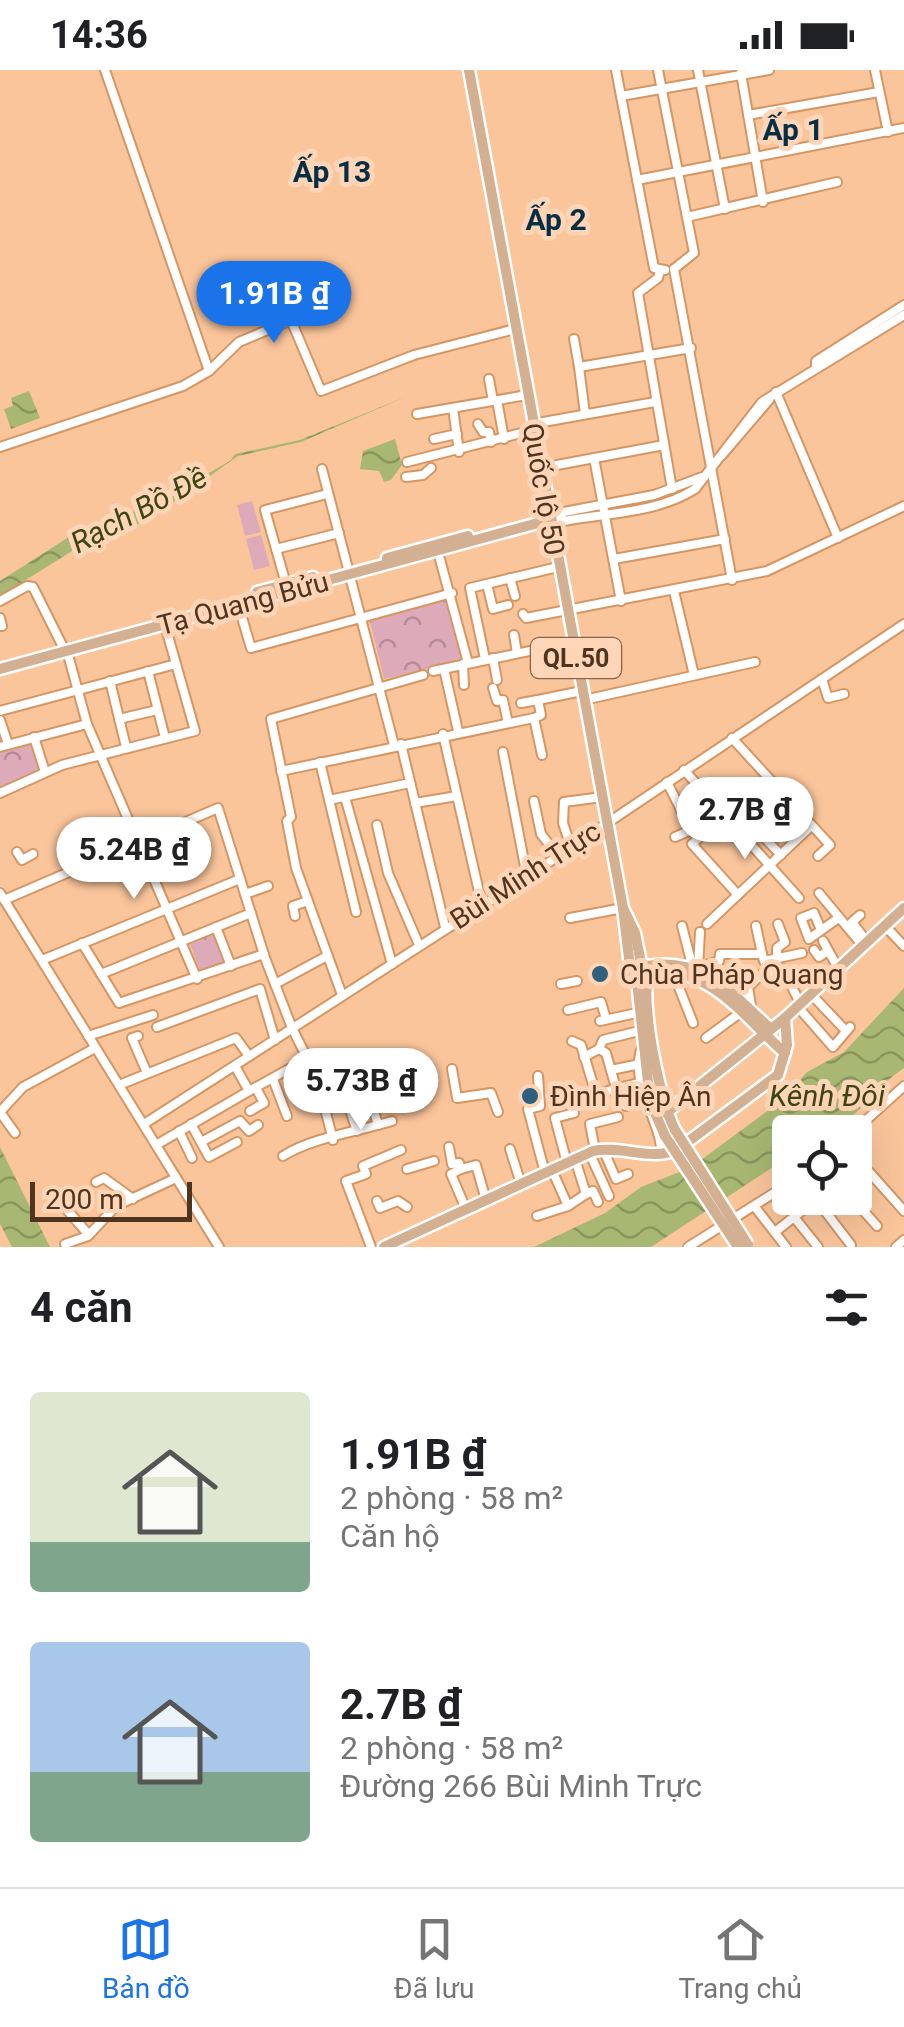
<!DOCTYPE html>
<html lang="vi">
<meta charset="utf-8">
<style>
body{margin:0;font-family:Roboto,sans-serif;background:#f6f6f6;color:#202124;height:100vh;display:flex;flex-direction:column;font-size:38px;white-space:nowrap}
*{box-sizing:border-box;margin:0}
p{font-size:32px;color:#757577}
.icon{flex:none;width:55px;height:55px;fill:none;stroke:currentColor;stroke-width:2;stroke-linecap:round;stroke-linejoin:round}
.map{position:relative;height:1177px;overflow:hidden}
.drawer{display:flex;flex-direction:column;background:#fff;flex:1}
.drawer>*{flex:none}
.controls{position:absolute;left:772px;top:1045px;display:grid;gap:20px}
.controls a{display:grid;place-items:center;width:100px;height:100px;border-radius:10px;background:#fff;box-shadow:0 10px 40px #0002;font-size:50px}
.scale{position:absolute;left:30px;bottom:25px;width:162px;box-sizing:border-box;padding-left:10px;border:5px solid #4f351f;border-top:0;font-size:28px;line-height:35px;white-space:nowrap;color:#4f351f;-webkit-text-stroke:8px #fed5b6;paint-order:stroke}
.price{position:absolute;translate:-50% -85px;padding:0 22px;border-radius:35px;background:#fff;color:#222;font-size:32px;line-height:65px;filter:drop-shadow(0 2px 5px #0008)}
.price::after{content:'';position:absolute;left:50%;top:60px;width:30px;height:22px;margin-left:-15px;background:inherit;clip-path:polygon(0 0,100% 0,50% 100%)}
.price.selected{background:#1a73e8;color:#fff}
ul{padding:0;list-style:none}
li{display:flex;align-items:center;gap:30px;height:250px;padding:0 30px}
li span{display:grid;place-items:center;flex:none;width:280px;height:200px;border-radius:10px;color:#555}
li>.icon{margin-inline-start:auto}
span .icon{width:120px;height:120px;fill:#fffc;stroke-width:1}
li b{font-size:42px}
h2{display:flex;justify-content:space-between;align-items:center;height:120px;padding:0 30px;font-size:42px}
.status{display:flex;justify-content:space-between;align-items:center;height:70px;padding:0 50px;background:#fff;direction:ltr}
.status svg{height:28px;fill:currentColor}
.menu{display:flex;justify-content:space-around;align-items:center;height:140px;border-top:2px solid #e0e0e0;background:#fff;font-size:28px;color:#757577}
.menu a{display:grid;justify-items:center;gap:5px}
.menu .selected{color:#1a73e8}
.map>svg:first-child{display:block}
.grass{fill:#ddaab9}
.forest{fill:url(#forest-crowns)}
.water{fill:url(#water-waves)}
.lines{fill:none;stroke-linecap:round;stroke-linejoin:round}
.minor-casing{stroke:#d69663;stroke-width:12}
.major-casing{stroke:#fff;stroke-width:15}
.minor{stroke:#fff;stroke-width:8}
.major{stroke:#d3b092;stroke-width:10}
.major-bridge-casing{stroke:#fff;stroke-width:15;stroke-linecap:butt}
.major-bridge{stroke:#d3b092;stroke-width:10}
.poi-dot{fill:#31607f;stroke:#fed5b6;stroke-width:4}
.labels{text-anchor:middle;stroke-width:10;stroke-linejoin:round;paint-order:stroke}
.shield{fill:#fed5b6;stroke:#84654c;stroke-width:2.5}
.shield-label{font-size:25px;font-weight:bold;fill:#4f351f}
.street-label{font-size:28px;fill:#4f351f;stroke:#fed5b6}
.poi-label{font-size:28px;fill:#4f351f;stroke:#fed5b6;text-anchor:start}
.neighbourhood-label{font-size:30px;font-weight:bold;fill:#062f46;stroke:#fed5b6}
.water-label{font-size:30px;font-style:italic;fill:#3c4612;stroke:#fed5b6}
</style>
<div class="status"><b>14:36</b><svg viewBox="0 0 49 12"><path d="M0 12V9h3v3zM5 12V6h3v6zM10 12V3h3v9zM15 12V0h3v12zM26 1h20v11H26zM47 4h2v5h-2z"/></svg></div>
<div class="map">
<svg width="904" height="1177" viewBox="0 0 904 1177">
<defs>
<pattern id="forest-crowns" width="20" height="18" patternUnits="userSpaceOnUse" patternTransform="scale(2.5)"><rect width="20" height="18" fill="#ddaab9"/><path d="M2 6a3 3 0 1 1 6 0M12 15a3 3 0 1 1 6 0" fill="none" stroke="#b68b96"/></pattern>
<pattern id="water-waves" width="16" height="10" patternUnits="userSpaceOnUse" patternTransform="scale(2.5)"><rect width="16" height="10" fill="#a8b872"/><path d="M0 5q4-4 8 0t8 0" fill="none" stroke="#8b965d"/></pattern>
</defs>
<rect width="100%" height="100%" fill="#fac59b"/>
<g class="grass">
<path d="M 252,431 L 261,462 L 245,466 L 237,435 Z"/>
<path d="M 261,465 L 270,496 L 254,500 L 246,469 Z"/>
</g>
<g class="forest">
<path d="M 448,528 L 463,590 L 384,609 L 369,547 Z"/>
<path d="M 30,672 L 40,702 L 0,720 L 0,681 Z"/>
<path d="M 216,863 L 228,895 L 202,905 L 190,874 Z"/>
</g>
<g class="water">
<path d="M 29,321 L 40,348 L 11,359 L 4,339 L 13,336 L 11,328 Z"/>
<path d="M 410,325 L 301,372 L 238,386 L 148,450 L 77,478 L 0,526 L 0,511 L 72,465 L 156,433 L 230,391 L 235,384 L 300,370 Z"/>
<path d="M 395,369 L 402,395 L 391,410 L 384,412 L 379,401 L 360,399 L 363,381 Z"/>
<path d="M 904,918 L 904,998 C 853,1033 863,1062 790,1062 L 790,1086 L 651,1177 L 534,1177 L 605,1143 L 641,1117 L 690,1098 L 781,1031 L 807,1002 L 844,982 Z"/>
<path d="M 0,1077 L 50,1177 L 12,1177 L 0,1154 Z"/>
</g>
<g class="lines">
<g class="minor-casing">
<g id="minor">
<path d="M 105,0 L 209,301"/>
<path d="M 616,0 L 654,198 L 665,200"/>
<path d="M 658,0 L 694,183 L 674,199"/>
<path d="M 698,0 L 725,139"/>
<path d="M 875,0 L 888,62"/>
<path d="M 741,3 L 763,132"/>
<path d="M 621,26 L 769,0"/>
<path d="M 748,45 L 879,22"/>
<path d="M 637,110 L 904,58"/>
<path d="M 687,147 L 837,112"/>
<path d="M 674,199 L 732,510"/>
<path d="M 660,201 L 658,208 L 638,223 L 672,419"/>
<path d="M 574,269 L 579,297"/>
<path d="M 816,296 L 816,291 L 904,235"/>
<path d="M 489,309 L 493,331"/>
<path d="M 776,322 L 838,468"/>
<path d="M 497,330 L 504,369"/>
<path d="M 453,338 L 459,382"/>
<path d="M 417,344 L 527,325"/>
<path d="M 585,344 L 579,297 L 691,278"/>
<path d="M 478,354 L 483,362 L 489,362 L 491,372"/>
<path d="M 532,354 L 655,332"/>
<path d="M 434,369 L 457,364"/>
<path d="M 0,377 L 183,316 L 209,301 L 239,272 L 291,250 L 321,321 L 414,285 L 515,259"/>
<path d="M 722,385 L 769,330"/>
<path d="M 594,388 L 621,531"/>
<path d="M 407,392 L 533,360"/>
<path d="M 541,398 L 664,375"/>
<path d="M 322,399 L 394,675"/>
<path d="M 406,407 L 423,405 L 431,398"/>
<path d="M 559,448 L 564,451 C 606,443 658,443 695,419 L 762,332 L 904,245"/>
<path d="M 559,448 L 564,442 L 654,425 L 702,407"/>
<path d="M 276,479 L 339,463"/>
<path d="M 438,482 L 468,593"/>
<path d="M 614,489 L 725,469"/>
<path d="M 510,508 L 515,526"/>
<path d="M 286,514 L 265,440 L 327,424"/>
<path d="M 487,514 L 493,539 L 508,535"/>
<path d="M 674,521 L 694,605"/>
<path d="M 0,531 L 27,516 L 33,517 L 62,575"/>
<path d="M 238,534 L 251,578 L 452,523"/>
<path d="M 523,544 L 526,548 L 767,501 L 904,436"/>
<path d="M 0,548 L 2,556"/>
<path d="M 514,565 L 517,583"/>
<path d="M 67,581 L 87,654 L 197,909"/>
<path d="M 493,588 L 497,610"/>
<path d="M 485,589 L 470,518 L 558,497"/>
<path d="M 463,594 L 464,615"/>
<path d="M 444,599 L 458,661"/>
<path d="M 148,601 L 165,668"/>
<path d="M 433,601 L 573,572"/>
<path d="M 822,609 L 828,628 L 844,624"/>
<path d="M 110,611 L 126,677"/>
<path d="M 493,618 L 497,631 L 503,630 L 508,653"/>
<path d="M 584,630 L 755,592"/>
<path d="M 521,633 L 538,630"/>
<path d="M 0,641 L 176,594"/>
<path d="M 534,648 L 542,685"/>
<path d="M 119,649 L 157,640"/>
<path d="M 0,650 L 8,674"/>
<path d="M 443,664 L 482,835"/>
<path d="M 34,667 L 45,702"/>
<path d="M 732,668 L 830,775 L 818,786"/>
<path d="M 401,674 L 445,857"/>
<path d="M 0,677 L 87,654"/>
<path d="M 503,682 L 527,807"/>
<path d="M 320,692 L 356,842"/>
<path d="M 684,700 L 799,828"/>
<path d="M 281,701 L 534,648 L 541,645 L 538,630 L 582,621"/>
<path d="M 667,712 L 691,760 L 675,767"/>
<path d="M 0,723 L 62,695 L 195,661 L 163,548"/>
<path d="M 345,727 L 392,894"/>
<path d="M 329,730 L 410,713"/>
<path d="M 534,731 L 541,764 L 558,786"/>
<path d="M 415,733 L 457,726"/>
<path d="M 733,735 L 781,785"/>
<path d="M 377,755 L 388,803 L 419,875"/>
<path d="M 571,777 L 563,753 L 564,732 L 602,727"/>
<path d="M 17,782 L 22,790 L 33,784"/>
<path d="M 0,823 L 219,1177"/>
<path d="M 819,823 L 863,876"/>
<path d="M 245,824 L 268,816"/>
<path d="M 738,825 L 692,774 L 747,724"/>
<path d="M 4,830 L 218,738 L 265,888 L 292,958 L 317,1008 L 333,1070"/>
<path d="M 860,845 L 852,852 L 867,872"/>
<path d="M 295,846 L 293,836 L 308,831"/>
<path d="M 570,848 L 623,838"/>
<path d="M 707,854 L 810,757"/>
<path d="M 682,856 L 692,895"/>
<path d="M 756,856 L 762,884"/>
<path d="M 885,856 L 904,876"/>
<path d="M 216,857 L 231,896"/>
<path d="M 821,860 L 814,843 L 801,848 L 809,869 L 837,849"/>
<path d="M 700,862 L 698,898 L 719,891 L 720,884 L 762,884 L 764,891 L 802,883"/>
<path d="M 823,871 L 838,898"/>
<path d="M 82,873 L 119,933 L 264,884"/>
<path d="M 814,880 L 819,887 L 826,882"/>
<path d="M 777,888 L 777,878 L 785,872 L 778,854"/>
<path d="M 42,890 L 240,809"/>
<path d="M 783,899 L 800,933"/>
<path d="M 101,904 L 251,843"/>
<path d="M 676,910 L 693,953"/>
<path d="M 717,913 L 741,907 L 748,917 L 763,903 L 783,901"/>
<path d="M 275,914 L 327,886"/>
<path d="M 561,914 L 577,911"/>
<path d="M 748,917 L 752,942"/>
<path d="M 811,924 L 845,960"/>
<path d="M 342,925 L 296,798 L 287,751 L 291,747 L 271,649 L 423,605"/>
<path d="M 797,936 L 833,977 L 850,957"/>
<path d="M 568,940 L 601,932 L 606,949"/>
<path d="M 600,951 L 641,942"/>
<path d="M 157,957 L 260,919 L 275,970"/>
<path d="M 88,966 L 153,945"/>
<path d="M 138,966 L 132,968 L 147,1003"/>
<path d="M 706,968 L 740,943"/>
<path d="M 572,971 L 581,975 L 596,1024 L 642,1012"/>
<path d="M 643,975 C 626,1011 664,1055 661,1085"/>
<path d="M 599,979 L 606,983 L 614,1011"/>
<path d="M 584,987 L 599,979 L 603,970 L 643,960"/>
<path d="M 235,996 L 249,1021 L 307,989"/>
<path d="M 291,998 L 306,1030 L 321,1023"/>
<path d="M 452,999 L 457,1028 L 491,1023 L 498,1042"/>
<path d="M 611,1000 L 640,994"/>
<path d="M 538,1006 L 540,1036 L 528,1039 L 545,1103"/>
<path d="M 273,1009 L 287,1046"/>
<path d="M 119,1015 L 236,968 L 249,986"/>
<path d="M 367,1018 L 378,1055 L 392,1051"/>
<path d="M 346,1028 L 357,1061"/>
<path d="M 626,1036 L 645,1031"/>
<path d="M 250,1041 L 264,1033 L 256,1018"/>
<path d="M 0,1042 L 23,1017 L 95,978"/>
<path d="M 0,1042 L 15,1063"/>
<path d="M 144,1054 L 527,807 L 904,554"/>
<path d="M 191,1054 L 209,1087 L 237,1072"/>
<path d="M 179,1061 L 192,1088"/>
<path d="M 853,1062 L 904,1016"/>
<path d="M 201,1072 L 240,1051 L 249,1061 L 258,1055"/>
<path d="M 156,1075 L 249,1021"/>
<path d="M 449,1077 L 452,1094 L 459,1093 L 461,1099 L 476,1095 L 486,1130"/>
<path d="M 510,1079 L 521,1114"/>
<path d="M 603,1079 L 616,1109 L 628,1104"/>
<path d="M 595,1080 L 590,1054 L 618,1047"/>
<path d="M 589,1082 L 609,1126"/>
<path d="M 283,1086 C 308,1070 347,1063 378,1055"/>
<path d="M 855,1086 L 904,1141"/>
<path d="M 575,1089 L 586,1124 L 593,1121 L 598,1132"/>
<path d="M 567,1093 L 555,1048 L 574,1043"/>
<path d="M 407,1099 L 434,1091"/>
<path d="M 461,1099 L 451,1104 L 466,1139"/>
<path d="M 552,1100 L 568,1136"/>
<path d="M 96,1112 L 104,1108 L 133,1129"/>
<path d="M 815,1128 L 851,1175"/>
<path d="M 852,1128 L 877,1156"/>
<path d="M 377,1131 L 380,1138 L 398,1131 L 407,1137"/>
<path d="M 755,1137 L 786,1177"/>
<path d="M 68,1141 L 89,1165"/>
<path d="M 537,1146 L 568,1136 L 586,1124"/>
<path d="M 794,1147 L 818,1177"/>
<path d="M 775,1162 L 818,1128"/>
<path d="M 65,1174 L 88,1166 L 116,1136 L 176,1108"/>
<path d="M 371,1177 L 346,1111 L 366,1104 L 363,1096 L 401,1080"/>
<path d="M 688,1177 L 790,1113"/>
<path d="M 896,1177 L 904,1170"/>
</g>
</g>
<g class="major-casing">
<g id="major">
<path d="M 469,0 L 623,838 L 631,905 L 637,911 L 650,1031 L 665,1066"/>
<path d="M 387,488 L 468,466"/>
<path d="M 257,522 L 313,507"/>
<path d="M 0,599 L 549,450"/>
<path d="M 623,838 L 635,863 L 641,893"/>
<path d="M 641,893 L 649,901 C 639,930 660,1032 675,1060"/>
<path d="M 646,896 C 705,886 730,923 771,959"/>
<path d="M 649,904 C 706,891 746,949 785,983"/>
<path d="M 666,1043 L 785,948 L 904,838"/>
<path d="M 384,1177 L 593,1081 C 622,1075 652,1092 678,1079 L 778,1005 L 787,975 L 785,948"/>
</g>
</g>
<use href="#minor" class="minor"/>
<use href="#major" class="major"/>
<g class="major-bridge-casing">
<g id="major-bridge">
<path d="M 675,1060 L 748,1175"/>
<path d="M 665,1066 L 738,1177"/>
</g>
</g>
<use href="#major-bridge" class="major-bridge"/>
</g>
<g class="poi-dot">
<circle cx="600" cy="904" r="10"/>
<circle cx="530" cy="1026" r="10"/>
</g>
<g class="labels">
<rect class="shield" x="531" y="568" width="90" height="40" rx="8"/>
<g class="shield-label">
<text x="576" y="597">QL.50</text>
</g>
<g class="street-label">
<text transform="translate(544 419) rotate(80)" y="10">Quốc lộ 50</text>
<text transform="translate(243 533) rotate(-15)" y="10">Tạ Quang Bửu</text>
<text transform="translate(525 805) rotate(-33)" y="10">Bùi Minh Trực</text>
</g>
<g class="poi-label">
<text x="620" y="914">Chùa Pháp Quang</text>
<text x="550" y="1036">Đình Hiệp Ân</text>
</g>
<g class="neighbourhood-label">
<text x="793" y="70">Ấp 1</text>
<text x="332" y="112">Ấp 13</text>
<text x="556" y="160">Ấp 2</text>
</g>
<g class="water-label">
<text transform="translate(139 440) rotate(-28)" y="10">Rạch Bồ Đề</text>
<text x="827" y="1036">Kênh Đôi</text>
</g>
</g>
</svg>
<div class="controls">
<a><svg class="icon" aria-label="locate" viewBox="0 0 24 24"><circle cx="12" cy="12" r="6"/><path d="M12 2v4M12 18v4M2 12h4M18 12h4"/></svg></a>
</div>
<div class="scale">200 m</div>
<b class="price selected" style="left:274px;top:276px">1.91B ₫</b>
<b class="price" style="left:745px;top:792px">2.7B ₫</b>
<b class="price" style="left:134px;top:832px">5.24B ₫</b>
<b class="price" style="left:361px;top:1063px">5.73B ₫</b>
</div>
<section class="drawer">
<h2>4 căn<svg class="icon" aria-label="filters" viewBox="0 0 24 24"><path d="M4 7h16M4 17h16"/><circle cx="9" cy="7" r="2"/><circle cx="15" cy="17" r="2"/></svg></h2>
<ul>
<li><span style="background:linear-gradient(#dfe7d0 75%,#7fa58c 0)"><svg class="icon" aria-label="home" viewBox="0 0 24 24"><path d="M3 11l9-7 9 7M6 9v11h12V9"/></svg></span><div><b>1.91B ₫</b><p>2 phòng · 58 m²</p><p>Căn hộ</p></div></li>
<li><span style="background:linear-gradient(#a9c7e8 65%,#7fa58c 0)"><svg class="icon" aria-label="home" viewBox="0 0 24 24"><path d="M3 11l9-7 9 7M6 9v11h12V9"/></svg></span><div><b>2.7B ₫</b><p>2 phòng · 58 m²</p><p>Đường 266 Bùi Minh Trực</p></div></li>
</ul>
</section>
<nav class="menu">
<a class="selected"><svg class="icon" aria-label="map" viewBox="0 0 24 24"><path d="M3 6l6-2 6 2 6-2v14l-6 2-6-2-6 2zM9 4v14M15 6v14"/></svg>Bản đồ</a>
<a><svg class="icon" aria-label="saved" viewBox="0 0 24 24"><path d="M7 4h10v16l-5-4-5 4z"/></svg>Đã lưu</a>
<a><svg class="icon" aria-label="home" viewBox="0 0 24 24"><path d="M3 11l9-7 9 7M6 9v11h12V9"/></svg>Trang chủ</a>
</nav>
